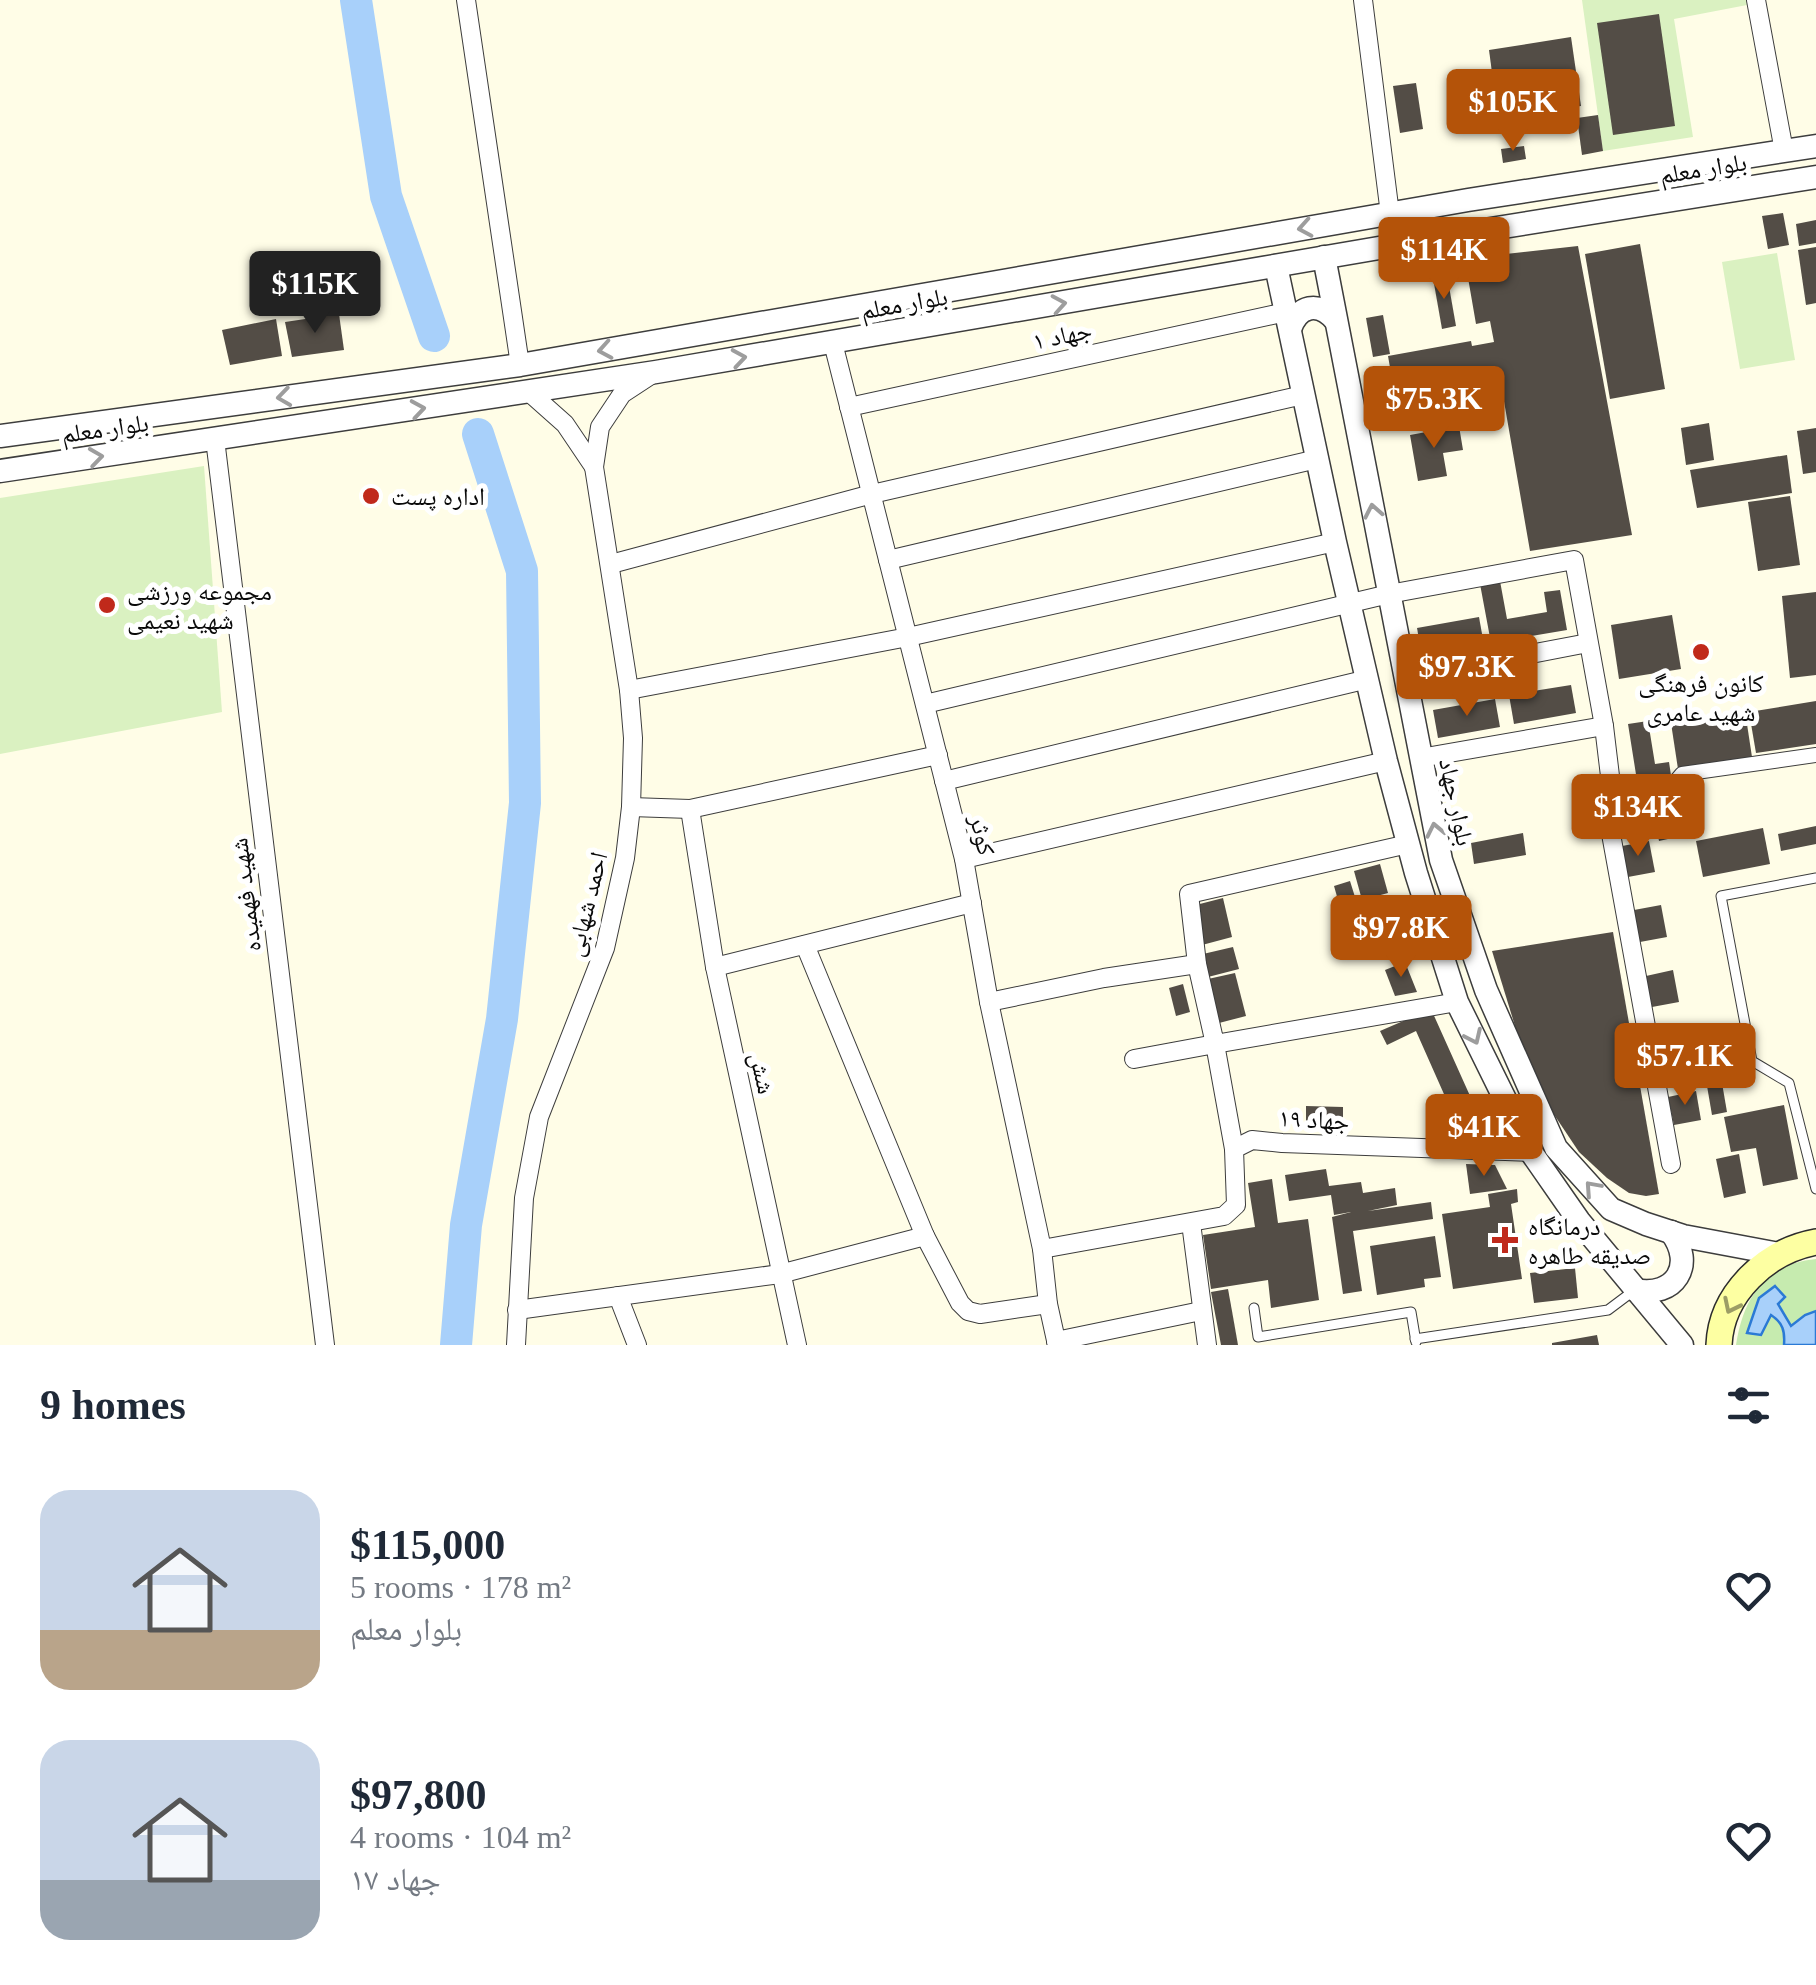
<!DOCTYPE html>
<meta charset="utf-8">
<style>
body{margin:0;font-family:"Times New Roman","Noto Naskh Arabic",serif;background:#f6f6f7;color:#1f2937;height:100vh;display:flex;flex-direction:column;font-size:38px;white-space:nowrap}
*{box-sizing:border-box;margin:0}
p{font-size:32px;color:#747a83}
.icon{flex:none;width:55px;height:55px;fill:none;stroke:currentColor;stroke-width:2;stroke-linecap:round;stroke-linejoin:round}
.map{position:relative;height:1345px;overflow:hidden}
.panel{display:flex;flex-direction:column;background:#fff;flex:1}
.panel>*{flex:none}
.price{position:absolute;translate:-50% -85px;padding:0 22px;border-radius:10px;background:#b45309;color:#fff;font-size:32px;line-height:65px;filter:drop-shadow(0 2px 5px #0008)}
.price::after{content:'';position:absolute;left:50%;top:60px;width:30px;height:22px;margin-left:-15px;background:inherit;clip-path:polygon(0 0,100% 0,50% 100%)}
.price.selected{background:#222;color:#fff}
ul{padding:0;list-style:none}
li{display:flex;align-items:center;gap:30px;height:250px;padding:0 40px}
li span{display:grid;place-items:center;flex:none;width:280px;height:200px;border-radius:30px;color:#555}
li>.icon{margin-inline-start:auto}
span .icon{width:120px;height:120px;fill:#fffc;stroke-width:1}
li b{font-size:42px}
h2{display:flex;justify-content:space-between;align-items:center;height:120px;padding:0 40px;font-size:42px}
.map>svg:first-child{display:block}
.green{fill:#c6ebaf}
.pitch{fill:#daf1c1}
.water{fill:#a8d0fa;stroke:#2b7ad5;stroke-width:2.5}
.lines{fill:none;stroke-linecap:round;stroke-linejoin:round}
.river{stroke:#a8d0fa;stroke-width:32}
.building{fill:#534d46}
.service-casing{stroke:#3d3d3d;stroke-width:11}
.pedestrian-casing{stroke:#3d3d3d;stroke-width:16}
.minor-casing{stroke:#3d3d3d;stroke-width:20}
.tertiary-casing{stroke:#3d3d3d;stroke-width:25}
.secondary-casing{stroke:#2c2c2c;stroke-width:28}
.service{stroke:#fff;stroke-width:9}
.pedestrian{stroke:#fff;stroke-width:14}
.minor{stroke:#fff;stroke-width:18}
.tertiary{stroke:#fff;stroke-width:22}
.secondary{stroke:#fdffa2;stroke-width:25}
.oneway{stroke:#9d9d9d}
.oneway2{stroke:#9c9d65}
.poi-dot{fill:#c0291b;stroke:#fff;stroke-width:4}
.labels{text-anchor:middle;stroke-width:10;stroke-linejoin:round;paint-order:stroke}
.street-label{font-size:25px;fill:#0a0a0a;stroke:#fff}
.poi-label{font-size:25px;fill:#0a0a0a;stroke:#fff;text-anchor:start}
</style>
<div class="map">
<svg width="1816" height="1345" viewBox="0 0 1816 1345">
<rect width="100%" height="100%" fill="#fffde7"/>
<path class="green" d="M 1816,1259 L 1816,1345 L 1736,1345 C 1743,1298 1765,1264 1816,1259 Z"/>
<g class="pitch">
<path d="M 1582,0 L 1746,0 L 1747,5 L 1674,19 L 1693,137 L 1603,151 Z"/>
<path d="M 1777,253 L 1795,360 L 1740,369 L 1722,262 Z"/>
<path d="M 204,466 L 222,712 L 0,754 L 0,498 Z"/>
</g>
<path class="water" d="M 1775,1286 L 1785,1297 L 1778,1304 L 1791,1326 L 1805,1315 L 1816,1311 L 1816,1345 L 1784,1345 C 1785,1331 1783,1323 1771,1315 L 1761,1335 L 1747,1333 L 1759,1298 Z"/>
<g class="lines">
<g class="river">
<path d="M 356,0 L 386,196 L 434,336"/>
<path d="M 456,1345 L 466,1225 L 502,1019 L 525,803 L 522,571 L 478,434"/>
</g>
</g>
<g class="building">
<path d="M 1659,14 L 1675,126 L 1613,135 L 1597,23 Z"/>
<path d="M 1571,37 L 1581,106 L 1498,118 L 1489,50 Z"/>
<path d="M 1416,83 L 1423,129 L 1400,133 L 1393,86 Z"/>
<path d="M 1598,115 L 1603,151 L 1582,155 L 1577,118 Z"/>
<path d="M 1524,146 L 1526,159 L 1503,163 L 1501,149 Z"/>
<path d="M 1783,213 L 1789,245 L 1768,249 L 1762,216 Z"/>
<path d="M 1816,220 L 1816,243 L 1799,246 L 1796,224 Z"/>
<path d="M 1640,244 L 1665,389 L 1610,399 L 1585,254 Z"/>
<path d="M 1578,246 L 1632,535 L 1530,551 L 1501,384 L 1396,402 L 1388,356 L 1471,341 L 1472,346 L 1494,342 L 1490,321 L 1476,324 L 1467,272 L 1481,269 L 1479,257 Z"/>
<path d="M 1816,247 L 1816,303 L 1806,305 L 1798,250 Z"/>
<path d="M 1447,275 L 1456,326 L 1442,329 L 1433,278 Z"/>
<path d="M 339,314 L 344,350 L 292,357 L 285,322 Z"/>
<path d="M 1383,315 L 1390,354 L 1373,357 L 1366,318 Z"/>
<path d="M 276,319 L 282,356 L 230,365 L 222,330 Z"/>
<path d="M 1455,395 L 1459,417 L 1428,423 L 1424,401 Z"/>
<path d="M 1709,423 L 1714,460 L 1686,465 L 1681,428 Z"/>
<path d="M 1459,426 L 1463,450 L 1443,453 L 1447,476 L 1418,481 L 1410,435 Z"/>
<path d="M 1816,428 L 1816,472 L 1803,474 L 1797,431 Z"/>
<path d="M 1787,455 L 1792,493 L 1697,508 L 1690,470 Z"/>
<path d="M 1790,496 L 1800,565 L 1758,571 L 1748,502 Z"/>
<path d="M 1500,581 L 1507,619 L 1547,612 L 1544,592 L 1560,590 L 1567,630 L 1491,643 L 1480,584 Z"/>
<path d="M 1816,592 L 1816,675 L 1790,678 L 1782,596 Z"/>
<path d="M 1672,615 L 1681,669 L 1619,679 L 1611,625 Z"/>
<path d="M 1479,617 L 1484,645 L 1422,656 L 1417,628 Z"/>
<path d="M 1571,685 L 1576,713 L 1514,724 L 1509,695 Z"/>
<path d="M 1495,699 L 1500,727 L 1438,738 L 1433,710 Z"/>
<path d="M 1816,701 L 1816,744 L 1756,753 L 1749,712 Z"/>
<path d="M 1745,711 L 1752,757 L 1678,769 L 1671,723 Z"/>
<path d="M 1648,721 L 1655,764 L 1669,762 L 1672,782 L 1638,787 L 1628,724 Z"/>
<path d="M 1684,802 L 1690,834 L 1659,841 L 1652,808 Z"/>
<path d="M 1816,826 L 1816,844 L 1781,851 L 1778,834 Z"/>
<path d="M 1763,828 L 1770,864 L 1703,877 L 1696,841 Z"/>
<path d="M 1523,833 L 1526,855 L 1474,864 L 1471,843 Z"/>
<path d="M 1649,841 L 1655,872 L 1628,877 L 1622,846 Z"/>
<path d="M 1380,864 L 1388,893 L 1362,900 L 1354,871 Z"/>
<path d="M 1350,881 L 1361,916 L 1344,921 L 1334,886 Z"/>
<path d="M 1223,898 L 1232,937 L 1202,945 L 1192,906 Z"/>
<path d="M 1661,905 L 1667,937 L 1640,942 L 1634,910 Z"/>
<path d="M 1389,907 L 1403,947 L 1380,955 L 1366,915 Z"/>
<path d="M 1613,932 L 1659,1194 L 1646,1196 L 1629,1193 L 1607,1178 L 1579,1152 L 1551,1110 L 1519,1039 L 1492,951 Z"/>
<path d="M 1233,947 L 1239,969 L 1208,977 L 1203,954 Z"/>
<path d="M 1405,962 L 1417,992 L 1395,996 L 1385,970 Z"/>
<path d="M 1673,970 L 1679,1002 L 1652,1007 L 1646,976 Z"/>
<path d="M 1235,973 L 1246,1016 L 1219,1023 L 1208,979 Z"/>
<path d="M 1183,984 L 1190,1012 L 1176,1016 L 1169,988 Z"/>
<path d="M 1431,1009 L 1484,1127 L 1463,1137 L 1416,1031 L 1387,1045 L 1380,1031 Z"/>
<path d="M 1686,1041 L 1692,1070 L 1664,1076 L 1659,1046 Z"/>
<path d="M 1722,1083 L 1727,1112 L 1712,1115 L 1707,1086 Z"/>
<path d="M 1696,1091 L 1701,1120 L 1674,1125 L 1668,1097 Z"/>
<path d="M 1784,1105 L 1798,1179 L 1763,1186 L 1756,1148 L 1731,1152 L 1724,1117 Z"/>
<path d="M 1306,1106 L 1343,1107 L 1343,1131 L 1306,1131 Z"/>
<path d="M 1739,1154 L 1746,1193 L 1724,1198 L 1716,1159 Z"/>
<path d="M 1466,1164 L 1495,1165 L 1507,1189 L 1470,1194 Z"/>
<path d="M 1326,1169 L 1329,1186 L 1361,1182 L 1363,1193 L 1395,1188 L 1397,1205 L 1368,1211 L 1431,1202 L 1433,1219 L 1353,1231 L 1362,1291 L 1343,1294 L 1332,1217 L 1351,1212 L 1334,1215 L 1331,1195 L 1289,1201 L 1285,1175 Z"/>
<path d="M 1272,1179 L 1278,1223 L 1308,1219 L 1319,1300 L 1271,1308 L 1268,1280 L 1211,1289 L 1203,1235 L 1255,1227 L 1248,1183 Z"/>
<path d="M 1517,1189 L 1518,1202 L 1511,1204 L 1522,1279 L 1453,1289 L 1442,1214 L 1490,1207 L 1488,1194 Z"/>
<path d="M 1435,1236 L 1441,1277 L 1424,1279 L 1425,1287 L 1377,1295 L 1370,1246 Z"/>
<path d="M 1575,1268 L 1578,1298 L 1534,1303 L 1530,1273 Z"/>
<path d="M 1228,1289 L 1232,1311 L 1238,1345 L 1221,1345 L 1211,1292 Z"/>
<path d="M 1597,1335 L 1599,1345 L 1552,1345 L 1552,1343 Z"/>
</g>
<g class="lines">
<g class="service-casing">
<g id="service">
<path d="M 1816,878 L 1721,896 L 1752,1061 L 1789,1083 L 1816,1189"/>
<path d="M 1254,1308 L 1258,1337 L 1411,1312 L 1416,1342"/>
<path d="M 1415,1339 L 1608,1310 L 1632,1292"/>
</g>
</g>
<g class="pedestrian-casing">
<path id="pedestrian" d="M 1613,801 L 1665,794 L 1682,774 L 1816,755"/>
</g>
<g class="minor-casing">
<g id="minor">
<path d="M 466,0 L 520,365"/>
<path d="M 1363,0 L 1390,214"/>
<path d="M 1756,0 L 1784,151"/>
<path d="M 833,343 L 964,859 L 989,1002 L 1042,1249 L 1048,1304 L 1057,1345"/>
<path d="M 529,392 L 565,424 L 594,467"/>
<path d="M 849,407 L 1286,312"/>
<path d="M 215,439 L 325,1345"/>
<path d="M 888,560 L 1317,459"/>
<path d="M 611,564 L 872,494 L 1303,395"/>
<path d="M 1405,678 L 1588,643"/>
<path d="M 629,690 L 908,637 L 1335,542"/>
<path d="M 925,704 L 1389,594 L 1574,560 L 1604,726 L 1613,801 L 1611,834 L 1671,1164"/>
<path d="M 1420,758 L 1604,726"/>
<path d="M 944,781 L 1368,679"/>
<path d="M 631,807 L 690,809 L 938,755"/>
<path d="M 690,809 L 715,967 L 797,1345"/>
<path d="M 1408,844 L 1189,894 L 1197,964 L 1215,1044 L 1457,1002"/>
<path d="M 964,859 L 1386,761"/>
<path d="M 805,945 L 925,1236 L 960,1303 L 968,1311 L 980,1314 L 1048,1304"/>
<path d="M 715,967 L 972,903"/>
<path d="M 989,1002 L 1104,978 L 1197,964"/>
<path d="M 1134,1059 L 1215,1044 L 1234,1149"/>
<path d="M 1191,1223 L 1207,1345"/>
<path d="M 1042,1249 L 1224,1216 L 1236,1205 L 1234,1149 L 1252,1140 L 1282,1143 L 1531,1152"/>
<path d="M 618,1296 L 637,1345"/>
<path d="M 517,1310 L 780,1274 L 925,1236"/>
<path d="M 1056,1341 L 1201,1311"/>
<path d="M 516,1345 L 524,1198 L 539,1117 L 605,948 L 625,858 L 631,807 L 633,738 L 629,690 L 594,467 L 600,427 L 622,394 L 651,375"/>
</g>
</g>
<g class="tertiary-casing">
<g id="tertiary">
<path d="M 1324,257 L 1441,860 L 1486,990 L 1556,1148 L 1611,1209 L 1646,1224 L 1683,1236 L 1779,1254"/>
<path d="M 1276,266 L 1335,542 L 1386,761 L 1416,873 L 1457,1002 L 1531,1152 L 1579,1221 L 1682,1345"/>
<path d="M 1290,329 C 1298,305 1319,301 1335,320"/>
<path d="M 0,436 L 520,365 L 1468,200 L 1816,146"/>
<path d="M 0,471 L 656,372 L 1478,231 L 1816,177"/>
<path d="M 1635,1290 C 1675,1298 1696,1265 1671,1232"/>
</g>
</g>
<g class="secondary-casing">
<path id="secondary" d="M 1719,1345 C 1721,1293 1767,1251 1816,1242"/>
</g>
<use href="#service" class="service"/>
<use href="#pedestrian" class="pedestrian"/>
<use href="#minor" class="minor"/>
<use href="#tertiary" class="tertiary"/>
<use href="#secondary" class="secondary"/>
</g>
<defs><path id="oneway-chevron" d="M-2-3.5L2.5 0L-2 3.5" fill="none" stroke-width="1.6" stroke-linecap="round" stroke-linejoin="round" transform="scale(2.5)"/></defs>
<g class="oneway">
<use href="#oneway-chevron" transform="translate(1305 228) rotate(170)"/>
<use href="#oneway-chevron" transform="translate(1059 304) rotate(-10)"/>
<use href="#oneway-chevron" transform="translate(605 350) rotate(170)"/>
<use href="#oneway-chevron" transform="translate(739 358) rotate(-9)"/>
<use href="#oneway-chevron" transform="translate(284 397) rotate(172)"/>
<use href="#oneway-chevron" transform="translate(418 409) rotate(-9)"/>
<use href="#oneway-chevron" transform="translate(96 457) rotate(-8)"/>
<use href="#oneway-chevron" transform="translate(1373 511) rotate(-101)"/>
<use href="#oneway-chevron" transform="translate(1435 830) rotate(-102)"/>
<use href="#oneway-chevron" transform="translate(1474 1037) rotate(65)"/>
<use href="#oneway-chevron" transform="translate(1592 1188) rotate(-132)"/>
</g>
<use class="oneway2" href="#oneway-chevron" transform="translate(1731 1306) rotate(116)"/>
<g class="poi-dot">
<circle cx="371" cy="496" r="10"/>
<circle cx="107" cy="605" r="10"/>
<circle cx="1701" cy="652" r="10"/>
<path d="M1500 1225h10v10h10v10h-10v10h-10v-10h-10v-10h10z"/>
</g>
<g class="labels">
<g class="street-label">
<text transform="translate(1703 168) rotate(-9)" y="9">بلوار معلم</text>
<text transform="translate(904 303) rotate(-10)" y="9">بلوار معلم</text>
<text transform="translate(1062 335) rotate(-12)" y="9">جهاد ۱</text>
<text transform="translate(105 428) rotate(-8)" y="9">بلوار معلم</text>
<text transform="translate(1457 802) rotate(78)" y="9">بلوار جهاد</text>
<text transform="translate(983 835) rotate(77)" y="9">کوثر</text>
<text transform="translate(245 895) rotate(-97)" y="9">شهید فهمیده</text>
<text transform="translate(586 904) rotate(-76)" y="9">احمد شهابی</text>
<text transform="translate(763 1073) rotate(78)" y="9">شش</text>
<text transform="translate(1314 1119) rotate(3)" y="9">جهاد ۱۹</text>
</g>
<g class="poi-label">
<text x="391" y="505">اداره پست</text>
<text x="127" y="600">مجموعه ورزشی<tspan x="127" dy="29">شهید نعیمی</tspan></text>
<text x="1701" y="692" text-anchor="middle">کانون فرهنگی<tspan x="1701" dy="29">شهید عامری</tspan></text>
<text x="1528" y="1235">درمانگاه<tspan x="1528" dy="29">صدیقه طاهره</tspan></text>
</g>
</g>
</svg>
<b class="price" style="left:1513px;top:154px">$105K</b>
<b class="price" style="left:1444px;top:302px">$114K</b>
<b class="price selected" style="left:315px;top:336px">$115K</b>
<b class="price" style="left:1434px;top:451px">$75.3K</b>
<b class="price" style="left:1467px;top:719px">$97.3K</b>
<b class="price" style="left:1638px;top:859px">$134K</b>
<b class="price" style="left:1401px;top:980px">$97.8K</b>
<b class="price" style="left:1685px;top:1108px">$57.1K</b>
<b class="price" style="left:1484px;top:1179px">$41K</b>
</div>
<section class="panel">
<h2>9 homes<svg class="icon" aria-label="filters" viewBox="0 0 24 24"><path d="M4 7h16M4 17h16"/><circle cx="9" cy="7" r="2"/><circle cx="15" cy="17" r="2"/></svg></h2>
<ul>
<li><span style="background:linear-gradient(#c9d6e8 70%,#b9a48a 0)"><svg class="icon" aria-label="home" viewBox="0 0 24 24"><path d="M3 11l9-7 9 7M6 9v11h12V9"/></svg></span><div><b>$115,000</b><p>5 rooms · 178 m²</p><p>بلوار معلم</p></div><svg class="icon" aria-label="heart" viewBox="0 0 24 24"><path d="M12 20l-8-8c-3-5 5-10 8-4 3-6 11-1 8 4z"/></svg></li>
<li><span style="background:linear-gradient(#c9d6e8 70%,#9aa5b1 0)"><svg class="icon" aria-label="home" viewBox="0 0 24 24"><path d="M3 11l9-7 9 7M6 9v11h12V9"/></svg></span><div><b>$97,800</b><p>4 rooms · 104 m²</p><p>جهاد ۱۷</p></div><svg class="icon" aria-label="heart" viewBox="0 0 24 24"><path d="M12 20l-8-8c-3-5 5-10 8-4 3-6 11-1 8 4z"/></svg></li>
</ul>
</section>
